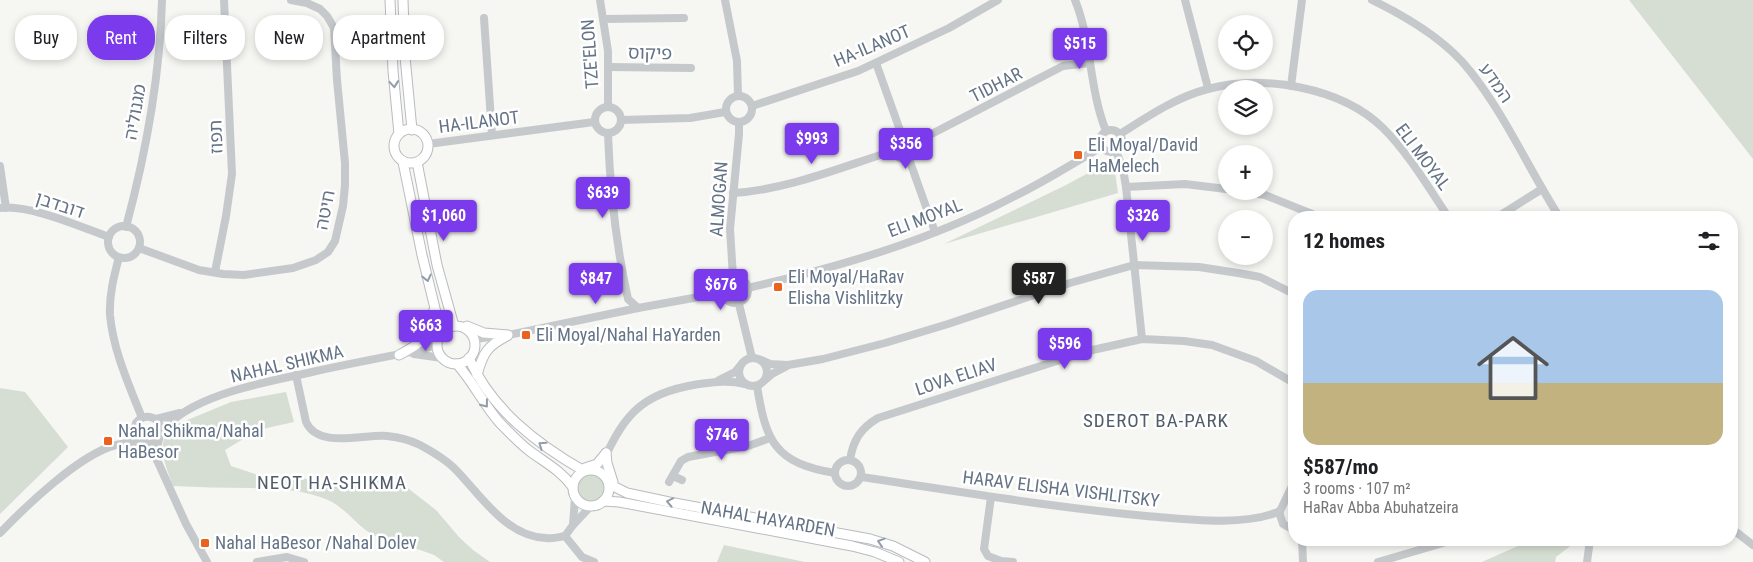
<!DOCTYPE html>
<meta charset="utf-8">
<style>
body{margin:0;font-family:"Roboto Condensed","Noto Sans Hebrew",sans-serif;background:#f6f6f6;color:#202124;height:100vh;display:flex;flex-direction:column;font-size:19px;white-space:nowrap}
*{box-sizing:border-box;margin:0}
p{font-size:16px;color:#757577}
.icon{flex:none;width:28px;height:28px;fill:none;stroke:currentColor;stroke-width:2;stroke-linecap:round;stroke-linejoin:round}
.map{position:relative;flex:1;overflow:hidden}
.sheet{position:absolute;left:1288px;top:211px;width:450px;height:335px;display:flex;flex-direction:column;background:#fff;border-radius:20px;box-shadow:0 2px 8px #0003}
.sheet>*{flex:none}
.top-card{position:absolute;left:15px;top:15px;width:475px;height:45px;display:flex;gap:10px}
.buttons{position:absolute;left:1218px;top:15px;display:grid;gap:10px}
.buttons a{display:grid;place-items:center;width:55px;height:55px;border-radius:50%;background:#fff;box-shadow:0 2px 8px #0003;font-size:25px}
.price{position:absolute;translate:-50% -42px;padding:0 11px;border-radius:5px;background:#7c3aed;color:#fff;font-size:16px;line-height:32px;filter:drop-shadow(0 1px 2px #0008)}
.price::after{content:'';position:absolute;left:50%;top:30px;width:15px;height:11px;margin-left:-8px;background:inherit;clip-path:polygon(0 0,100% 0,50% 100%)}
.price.active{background:#222;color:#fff}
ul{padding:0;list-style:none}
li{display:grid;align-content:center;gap:10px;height:265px;padding:0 15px}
li span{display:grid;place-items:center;height:155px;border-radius:15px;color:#555}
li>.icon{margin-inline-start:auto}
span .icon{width:90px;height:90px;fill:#fffc;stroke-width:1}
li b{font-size:21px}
h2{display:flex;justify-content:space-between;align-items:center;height:60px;padding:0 15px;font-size:21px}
.pill{padding:0 18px;border-radius:20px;background:#fff;box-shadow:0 2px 8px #0003;font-size:18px;line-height:45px}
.pill.active{background:#7c3aed;color:#fff}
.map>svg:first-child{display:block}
.green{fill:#d6ded3}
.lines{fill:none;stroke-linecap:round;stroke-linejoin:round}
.major-casing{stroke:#b8bcc0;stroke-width:11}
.minor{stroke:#c6c9cc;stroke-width:8}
.major{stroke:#fff;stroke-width:9}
.oneway{stroke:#929daa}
.poi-dot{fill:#ea621e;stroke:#fff;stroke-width:2}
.labels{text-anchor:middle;stroke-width:5;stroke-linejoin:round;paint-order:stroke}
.street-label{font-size:18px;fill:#647385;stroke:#fff}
.poi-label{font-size:18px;fill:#647385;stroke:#fff;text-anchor:start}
.neighbourhood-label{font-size:19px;letter-spacing:1px;fill:#525d6a;stroke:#fff}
</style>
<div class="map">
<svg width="1753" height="562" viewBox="0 0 1753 562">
<rect width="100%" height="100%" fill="#f6f6f2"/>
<g class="green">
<path d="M 1629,0 L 1753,0 L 1753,159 Z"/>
<path d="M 1107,163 L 1115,172 L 1118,193 L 944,244 L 1066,185 Z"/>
<path d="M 0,388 L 25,392 L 68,447 L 0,514 Z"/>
<path d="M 286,392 L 294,422 L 258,430 L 225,450 L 231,466 L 270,479 L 302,478 L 333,486 L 336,482 L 371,478 L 400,482 L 436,510 L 459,537 L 473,550 L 490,562 L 444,562 L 434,555 L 381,536 L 380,538 C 360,531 348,509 328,500 C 304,489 276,489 250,488 C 224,488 199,487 173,486 C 166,467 154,441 173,426 L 231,402 Z"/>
<circle cx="592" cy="488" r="14"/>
<path d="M 1531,540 L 1578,540 L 1556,557 L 1555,562 L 1482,562 Z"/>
<path d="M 724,545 L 805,562 L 717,562 Z"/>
</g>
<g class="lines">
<g class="major-casing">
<g id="major">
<path d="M 390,0 L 393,71 L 399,134"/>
<path d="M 403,0 L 405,57 L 412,130"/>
<circle cx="411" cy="146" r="17"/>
<path d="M 403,162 L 422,255 L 441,333"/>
<path d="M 417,162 L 437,265 L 454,326"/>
<path d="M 467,326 L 484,333 L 508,335"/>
<circle cx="456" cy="345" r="19"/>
<path d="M 399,355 C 420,344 431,337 433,312"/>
<path d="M 469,358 C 491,409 537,444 584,471"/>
<path d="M 457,364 C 474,383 483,404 500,423 C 510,433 520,444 531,452 C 546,463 561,471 572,486"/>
<path d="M 477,375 C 483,353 487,346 507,336"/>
<path d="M 606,453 L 607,463 L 613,482"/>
<path d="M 585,468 L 597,464 L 606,453"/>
<circle cx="591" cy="488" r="18"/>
<path d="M 609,484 L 627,493 L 669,502 L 870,539 L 893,546 L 925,562"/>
<path d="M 603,501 L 619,502 L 852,546 L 875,552 L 899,562"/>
</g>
</g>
<g class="minor">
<path d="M 600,0 L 608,51 L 608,107"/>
<path d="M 725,0 L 737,61 L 738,95"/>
<path d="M 1075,0 C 1092,42 1089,89 1106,131"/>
<path d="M 1185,0 L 1208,88"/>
<path d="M 1372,0 C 1407,17 1446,40 1470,71 C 1506,116 1529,170 1560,218"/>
<path d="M 484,18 L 492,135"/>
<path d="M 603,19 L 684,18"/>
<path d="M 876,63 L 901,133"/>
<path d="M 609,67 L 691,68"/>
<path d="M 1291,86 L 1302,0"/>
<circle cx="739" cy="109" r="13"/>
<path d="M 752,106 L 858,71 L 949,28 L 998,0"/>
<circle cx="608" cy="120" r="13"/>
<path d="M 621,120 L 690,118 L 725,112"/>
<circle cx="1111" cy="141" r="11"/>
<circle cx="905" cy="146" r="13"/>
<path d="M 608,134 C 610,190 616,245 628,299 L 638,308"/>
<path d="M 1120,134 C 1147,117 1176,97 1208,89 C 1263,74 1341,87 1383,128 C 1409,154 1428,187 1449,218"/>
<path d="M 918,141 L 1063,66 L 1090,63"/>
<path d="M 428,144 L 594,122"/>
<path d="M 1116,151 L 1123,169 L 1126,187 L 1142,339"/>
<path d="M 909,159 L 935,232"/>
<path d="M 0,166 L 6,208"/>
<path d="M 1126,187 L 1185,184 L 1226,189"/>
<path d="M 1239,191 L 1265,195 L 1322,218"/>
<path d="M 733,193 C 787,190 841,167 893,151"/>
<path d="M 0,208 C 29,204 81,227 109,237"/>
<path d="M 1496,218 L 1542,189"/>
<circle cx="124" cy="242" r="16"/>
<path d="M 126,227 C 146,153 160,77 162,0"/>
<path d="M 139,248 L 199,270 L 223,274 L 244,275 L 293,268 L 316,260 L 328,252 L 335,241 L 343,206 L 345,185 L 345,163 L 337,80 L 334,28 L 327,16 L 320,9 L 307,3 L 291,0"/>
<path d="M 119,257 C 114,276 109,295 110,315 C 113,350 129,385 142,418"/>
<path d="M 215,272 L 226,216 L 232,174 L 224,0"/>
<circle cx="735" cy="290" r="13"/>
<path d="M 733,277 L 730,229 L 739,134 L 739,122"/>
<path d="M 748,288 C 838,267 929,241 1011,198 C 1042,183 1071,165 1101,147"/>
<path d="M 739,304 L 752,358"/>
<path d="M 474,339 L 508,335 L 638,308 L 721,293"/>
<path d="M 414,354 L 442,358"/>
<circle cx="753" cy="372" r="14"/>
<path d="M 761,360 L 770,364 L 788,365 L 823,359 L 885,343 L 948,324 L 1070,283 L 1134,265 L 1199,267 L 1238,273 L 1260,277 L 1294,294"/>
<path d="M 296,375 L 306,422 C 318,449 363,434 387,436 C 398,437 410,440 420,445 C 433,452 447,460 457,471 C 481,496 507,537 546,538 C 553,539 559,537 565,536 L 573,525 L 591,506"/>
<path d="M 719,380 L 735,372 L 740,366"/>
<path d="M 765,380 L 772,374 L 787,366"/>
<path d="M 757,386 C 766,442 775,463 835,473"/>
<path d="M 156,419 L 180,413"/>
<path d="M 161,432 C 191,394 267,382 312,372 C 348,364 385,357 421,350 L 430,347 L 437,338"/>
<path d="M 146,444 L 157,460 L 186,524 L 207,562"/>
<circle cx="848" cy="473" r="13"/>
<path d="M 157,460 C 158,453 157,446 159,439 C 161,430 162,419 150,417 C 144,416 139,419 136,423 L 134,433 L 139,442 L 151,444 L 159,439"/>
<path d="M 850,460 C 853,440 861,428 878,418 L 1088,351 L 1142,339 L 1184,341 L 1212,345 L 1256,361 L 1294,383"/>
<path d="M 598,472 C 623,417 637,394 699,384 C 715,382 729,380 745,384"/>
<path d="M 673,476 L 682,480"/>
<path d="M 861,477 C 956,491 1050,507 1146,516 C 1184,519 1245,527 1280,511"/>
<path d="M 669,482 L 681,461 L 688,457 L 748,446 L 770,438"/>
<path d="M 1294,482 L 1280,511 L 1280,515 L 1283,524 L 1294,530"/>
<path d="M 991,497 L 984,549 L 988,556 L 1001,561 L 1013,562"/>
<path d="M 573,525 L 575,498"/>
<path d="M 1731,528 L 1753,545"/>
<path d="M 0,533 C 26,506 80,454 116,445 C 124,443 132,442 139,442"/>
<path d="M 565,536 L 582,557 L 594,562"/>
<path d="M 1302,540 L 1303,562"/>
<path d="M 257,562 L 287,557 L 304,562"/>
<path d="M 1378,562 L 1453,540"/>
<path d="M 1587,562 L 1590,540"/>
</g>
<use href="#major" class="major"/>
</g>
<defs><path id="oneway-chevron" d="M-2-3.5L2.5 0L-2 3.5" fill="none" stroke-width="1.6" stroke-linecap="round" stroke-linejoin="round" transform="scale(1.25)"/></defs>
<g class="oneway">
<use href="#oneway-chevron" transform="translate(394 84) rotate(85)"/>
<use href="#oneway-chevron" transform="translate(427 278) rotate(77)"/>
<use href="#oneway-chevron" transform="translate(485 404) rotate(52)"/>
<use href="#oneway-chevron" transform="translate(542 445) rotate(-145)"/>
<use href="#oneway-chevron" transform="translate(670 502) rotate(-169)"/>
<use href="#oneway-chevron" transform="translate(881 542) rotate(-162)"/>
</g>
<g class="poi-dot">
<rect x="1073" y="150" width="10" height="10" rx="2.5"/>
<rect x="773" y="282" width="10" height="10" rx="2.5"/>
<rect x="521" y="330" width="10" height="10" rx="2.5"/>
<rect x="103" y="436" width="10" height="10" rx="2.5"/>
<rect x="200" y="538" width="10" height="10" rx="2.5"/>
</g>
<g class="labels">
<g class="street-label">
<text transform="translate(872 46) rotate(-23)" y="6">HA-ILANOT</text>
<text transform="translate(650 53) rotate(1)" y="6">פיקוס</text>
<text transform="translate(590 54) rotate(-94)" y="6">TZE'ELON</text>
<text transform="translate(1496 83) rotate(55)" y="6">המדע</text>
<text transform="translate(996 85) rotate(-27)" y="6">TIDHAR</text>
<text transform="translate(135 112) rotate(-80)" y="6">מגנוליה</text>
<text transform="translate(479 122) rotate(-7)" y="6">HA-ILANOT</text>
<text transform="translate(216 137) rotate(-92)" y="6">תפוז</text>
<text transform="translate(1423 157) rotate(53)" y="6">ELI MOYAL</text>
<text transform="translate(719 199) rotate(-86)" y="6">ALMOGAN</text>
<text transform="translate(60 205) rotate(18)" y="6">דובדבן</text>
<text transform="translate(325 210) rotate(-79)" y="6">חיטה</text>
<text transform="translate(925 218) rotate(-21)" y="6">ELI MOYAL</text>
<text transform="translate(287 364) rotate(-13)" y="6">NAHAL SHIKMA</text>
<text transform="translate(956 377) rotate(-18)" y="6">LOVA ELIAV</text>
<text transform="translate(1061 489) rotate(7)" y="6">HARAV ELISHA VISHLITSKY</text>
<text transform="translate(768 519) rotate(10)" y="6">NAHAL HAYARDEN</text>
</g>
<g class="poi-label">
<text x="1088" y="151">Eli Moyal/David<tspan x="1088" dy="21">HaMelech</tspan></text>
<text x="788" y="283">Eli Moyal/HaRav<tspan x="788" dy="21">Elisha Vishlitzky</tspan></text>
<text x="536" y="341">Eli Moyal/Nahal HaYarden</text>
<text x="118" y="437">Nahal Shikma/Nahal<tspan x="118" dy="21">HaBesor</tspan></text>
<text x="215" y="549">Nahal HaBesor /Nahal Dolev</text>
</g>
<g class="neighbourhood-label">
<text x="1156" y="427">SDEROT BA-PARK</text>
<text x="332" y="489">NEOT HA-SHIKMA</text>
</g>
</g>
</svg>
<div class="buttons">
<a><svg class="icon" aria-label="locate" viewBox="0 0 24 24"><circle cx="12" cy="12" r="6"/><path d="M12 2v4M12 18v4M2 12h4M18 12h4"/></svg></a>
<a><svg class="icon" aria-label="layers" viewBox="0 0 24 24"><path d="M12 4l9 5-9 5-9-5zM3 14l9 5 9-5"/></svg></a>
<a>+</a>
<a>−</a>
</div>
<b class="price" style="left:1080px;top:70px">$515</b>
<b class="price" style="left:812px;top:165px">$993</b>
<b class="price" style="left:906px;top:170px">$356</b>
<b class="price" style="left:603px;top:219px">$639</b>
<b class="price" style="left:444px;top:242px">$1,060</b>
<b class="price" style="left:1143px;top:242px">$326</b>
<b class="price" style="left:596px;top:305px">$847</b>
<b class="price active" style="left:1039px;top:305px">$587</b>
<b class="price" style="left:721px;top:311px">$676</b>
<b class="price" style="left:426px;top:352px">$663</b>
<b class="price" style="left:1065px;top:370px">$596</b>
<b class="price" style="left:722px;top:461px">$746</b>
<div class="top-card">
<a class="pill">Buy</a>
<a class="pill active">Rent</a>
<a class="pill">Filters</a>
<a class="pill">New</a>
<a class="pill">Apartment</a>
</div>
<section class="sheet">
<h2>12 homes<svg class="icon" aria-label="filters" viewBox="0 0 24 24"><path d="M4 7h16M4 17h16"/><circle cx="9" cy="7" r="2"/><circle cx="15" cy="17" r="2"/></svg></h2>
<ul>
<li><span style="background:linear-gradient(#a9c7e8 60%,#c2b280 0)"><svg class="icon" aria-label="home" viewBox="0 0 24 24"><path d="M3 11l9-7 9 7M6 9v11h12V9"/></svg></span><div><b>$587/mo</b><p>3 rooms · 107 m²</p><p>HaRav Abba Abuhatzeira</p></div></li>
</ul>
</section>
</div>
